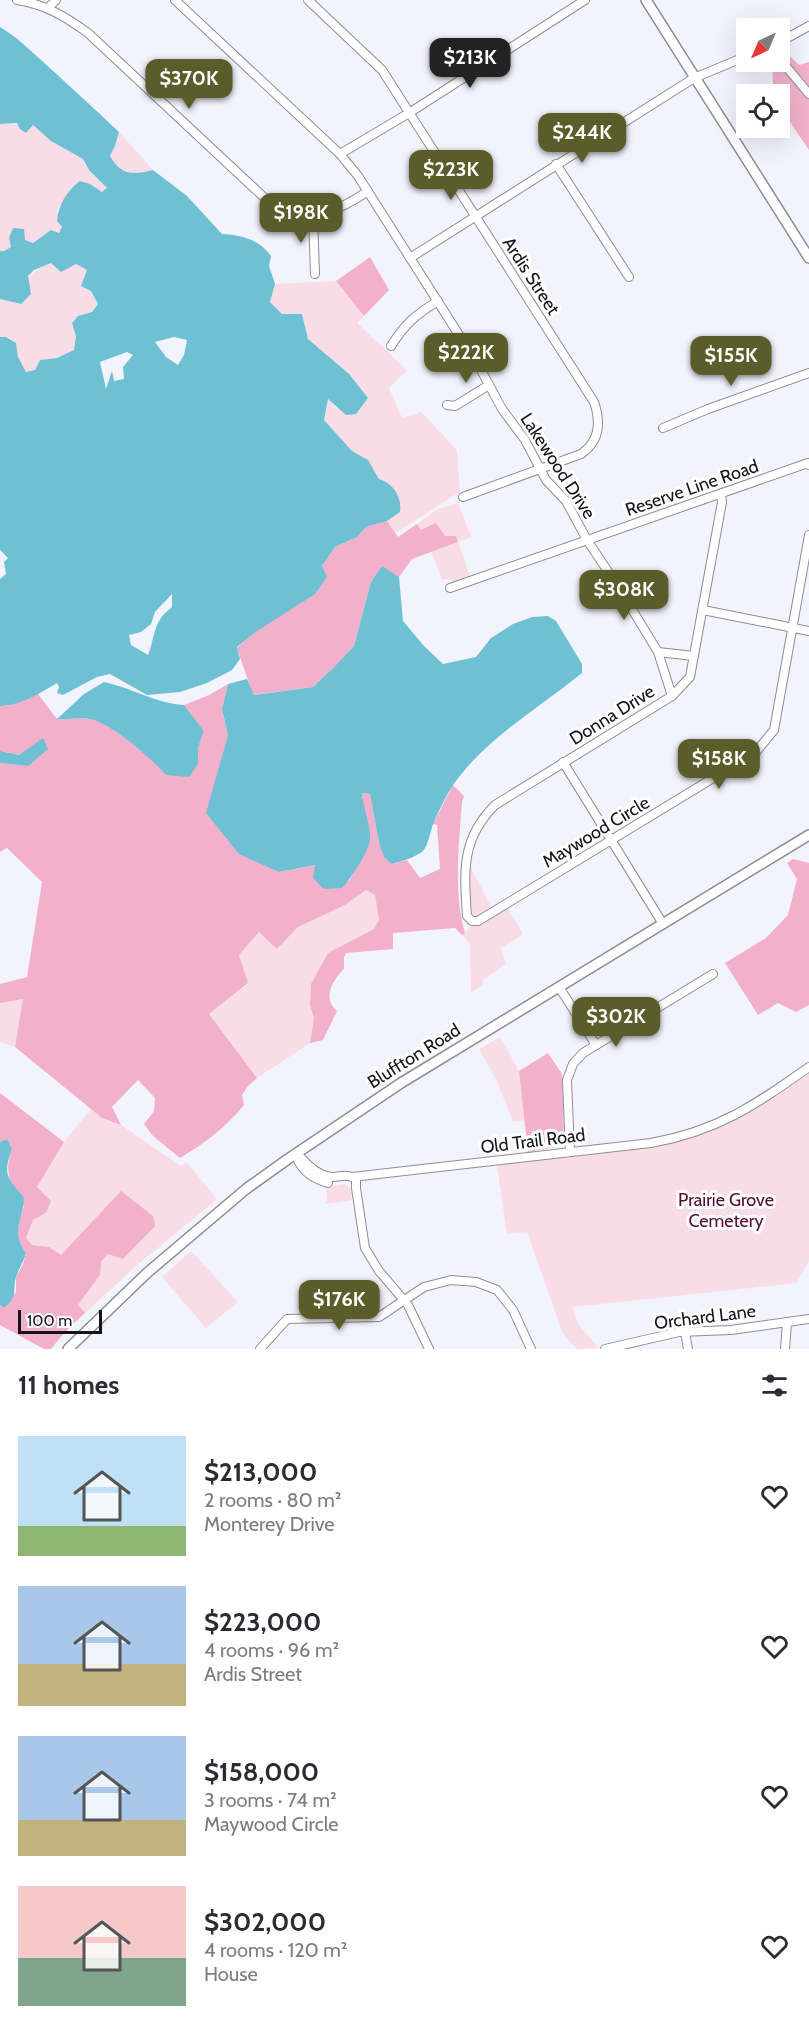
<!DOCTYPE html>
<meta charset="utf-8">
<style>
body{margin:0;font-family:Cabin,sans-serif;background:#f7f7f7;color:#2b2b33;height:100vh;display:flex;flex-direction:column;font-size:22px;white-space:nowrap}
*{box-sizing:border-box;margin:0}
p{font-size:20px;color:#7c7c81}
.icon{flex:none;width:33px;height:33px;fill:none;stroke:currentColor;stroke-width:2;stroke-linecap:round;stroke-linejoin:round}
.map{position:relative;height:1349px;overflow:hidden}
.drawer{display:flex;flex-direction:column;background:#fff;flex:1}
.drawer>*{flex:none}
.needle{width:39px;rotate:224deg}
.fabs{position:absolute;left:736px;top:18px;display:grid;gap:12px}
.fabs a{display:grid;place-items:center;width:54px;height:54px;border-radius:0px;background:#fff;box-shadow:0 6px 24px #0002;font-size:30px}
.scale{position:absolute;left:18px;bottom:15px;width:84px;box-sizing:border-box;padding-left:6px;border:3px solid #141419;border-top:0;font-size:16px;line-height:21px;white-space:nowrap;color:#141419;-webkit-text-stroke:4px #fff;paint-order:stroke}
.price{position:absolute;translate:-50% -51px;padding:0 14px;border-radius:12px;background:#5a5c29;color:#fff;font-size:20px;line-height:39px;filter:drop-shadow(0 2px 3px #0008)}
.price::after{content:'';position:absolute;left:50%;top:36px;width:18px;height:14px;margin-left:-9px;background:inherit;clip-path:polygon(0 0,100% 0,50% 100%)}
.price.on{background:#222;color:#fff}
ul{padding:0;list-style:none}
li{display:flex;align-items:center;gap:18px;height:150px;padding:0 18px}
li span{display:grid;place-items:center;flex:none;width:168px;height:120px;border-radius:0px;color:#555}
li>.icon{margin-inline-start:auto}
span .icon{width:72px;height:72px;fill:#fffc;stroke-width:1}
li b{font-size:26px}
h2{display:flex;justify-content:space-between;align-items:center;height:72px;padding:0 18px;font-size:26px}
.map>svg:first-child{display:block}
.green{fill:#f8dde7}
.forest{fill:#f3b0cb}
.water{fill:#6ec0d3;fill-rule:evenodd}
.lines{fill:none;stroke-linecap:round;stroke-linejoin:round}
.minor-casing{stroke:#8d8d99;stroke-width:10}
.major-casing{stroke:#8d8d99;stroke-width:12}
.minor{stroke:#fff;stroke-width:8}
.major{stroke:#fff;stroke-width:9}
.labels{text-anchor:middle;stroke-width:6;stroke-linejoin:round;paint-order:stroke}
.street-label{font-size:18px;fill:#141419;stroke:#fff}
.park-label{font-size:18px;fill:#580b35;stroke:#fff}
</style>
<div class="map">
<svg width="809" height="1349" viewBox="0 0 809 1349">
<rect width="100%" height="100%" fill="#f3f3fe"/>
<g class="green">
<path d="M 2,123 L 33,125 L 51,141 L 83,159 L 89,170 L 107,188 L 102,192 L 90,184 L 71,188 L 64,202 L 57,210 L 62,227 L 59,233 L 51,230 L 33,243 L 25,240 L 4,251 L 0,251 L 0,124 Z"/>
<path d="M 119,132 L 153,170 C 132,175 123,176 110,156 L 115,146 Z"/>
<path d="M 51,263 L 76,264 L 87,270 L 91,291 L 98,304 L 92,312 L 78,316 L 75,350 L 57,358 L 40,360 L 35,370 L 26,372 L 18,357 L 16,343 L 6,337 L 0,337 L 0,299 L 21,304 C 28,278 25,274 51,263 Z"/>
<path d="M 336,281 L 364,316 L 357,323 L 407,370 L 389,388 L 402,418 L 421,412 L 457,450 L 460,492 L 395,533 L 387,521 L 400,512 L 368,460 L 352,451 L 324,420 L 328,399 L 337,409 L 349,374 L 308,339 L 302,314 L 282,314 L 270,302 L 275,284 Z"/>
<path d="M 458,503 L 471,537 L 458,542 L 470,576 L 454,582 L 449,579 L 442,579 L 431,551 L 458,542 L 445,536 L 420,530 L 417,524 L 436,510 Z"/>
<path d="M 469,864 L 492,908 L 477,917 L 470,913 Z"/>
<path d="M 366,890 L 375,895 L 379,920 L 374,929 L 328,953 L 310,1005 L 314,1018 L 310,1043 L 257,1078 L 209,1014 L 248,984 L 239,955 L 259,932 L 278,949 L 298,927 L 345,905 Z"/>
<path d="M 508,909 L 523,934 L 501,948 L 506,964 L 483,980 L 483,984 L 471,993 L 470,944 L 462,935 L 472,926 L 482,925 Z"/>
<path d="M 23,999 L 15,1047 L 0,1042 L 0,1003 Z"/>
<path d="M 500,1037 L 519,1071 L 525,1120 L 513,1122 L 497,1081 L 479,1049 Z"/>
<path d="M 809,1071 L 809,1261 L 796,1283 L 573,1307 L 578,1324 L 599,1348 L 577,1349 L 563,1334 L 527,1232 L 507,1234 L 497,1165 L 668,1143 C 725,1128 761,1105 809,1071 Z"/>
<path d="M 91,1109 L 102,1118 L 121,1125 L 181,1166 L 186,1162 L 217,1199 L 135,1267 L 85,1313 L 78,1305 L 100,1275 L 101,1262 L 108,1254 L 121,1192 L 61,1256 L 49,1247 L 32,1245 L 26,1238 L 33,1220 L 46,1213 L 37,1187 L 64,1142 Z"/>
<path d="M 346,1184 L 350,1188 L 352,1200 L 325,1204 L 327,1199 L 326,1187 Z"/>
<path d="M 191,1251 L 238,1302 L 206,1328 L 162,1277 Z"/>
</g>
<g class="forest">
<path d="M 786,52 L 799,65 L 809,62 L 809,150 C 799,134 781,114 780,94 L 778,94 L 773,84 L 772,62 L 780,62 L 780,53 Z"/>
<path d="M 370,257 L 389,290 L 364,316 L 336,281 Z"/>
<path d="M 387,521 L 398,537 L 417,524 L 421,530 L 436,523 L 445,536 L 456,536 L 458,542 L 412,559 L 399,577 L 382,567 L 371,582 L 354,646 L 334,667 L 313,687 L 253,695 L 237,648 L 322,566 L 335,547 L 357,537 L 366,527 Z"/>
<path d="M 228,684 L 222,709 L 228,735 L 218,772 L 279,872 L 316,865 L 349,881 L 368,847 L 362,793 L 370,794 L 379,843 L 392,864 L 407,860 L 420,878 L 440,869 L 437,825 L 433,824 L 453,785 L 464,796 L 462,802 C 459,843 453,893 465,933 L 462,935 L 455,928 L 393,933 L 393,949 L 346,953 L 344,957 L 344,969 C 332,981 322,998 337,1011 L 323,1040 L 310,1043 L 314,1018 L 310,1005 L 311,984 L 328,953 L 374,929 L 379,920 L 375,895 L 366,890 L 345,905 L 298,927 L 277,949 L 259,932 L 239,955 L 248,983 L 209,1014 L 257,1078 L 248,1086 L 242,1095 L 244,1105 C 225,1128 205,1143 180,1158 L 153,1136 L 144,1124 L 154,1111 L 155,1098 L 138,1080 L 112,1107 L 121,1125 L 102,1118 L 15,1047 L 23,999 L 0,1003 L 0,984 L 27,977 L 42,882 L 7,848 L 0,852 L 0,763 L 28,766 L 43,739 L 19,755 L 0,751 L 0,706 L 6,706 L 38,694 L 57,719 C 67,720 80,717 90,719 C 113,724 151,757 166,775 L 198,764 L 198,748 L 204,731 L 184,705 L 209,695 Z"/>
<path d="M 793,859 L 809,863 L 809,1005 L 796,1012 L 778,1003 L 758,1015 L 725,963 L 766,938 L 788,915 L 797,879 L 787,863 Z"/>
<path d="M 548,1053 L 562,1074 L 564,1141 L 561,1146 L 528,1152 L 519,1071 Z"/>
<path d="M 0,1093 L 64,1142 L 37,1187 L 51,1201 L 46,1213 L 33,1220 L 26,1238 L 32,1245 L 49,1247 L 61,1255 L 121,1191 L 153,1216 L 155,1226 L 123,1259 L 108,1254 L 101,1262 L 100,1275 L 78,1305 L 85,1313 L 64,1333 L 51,1349 L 44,1349 L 0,1325 L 0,1305 L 3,1308 L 16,1292 L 16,1277 L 23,1264 L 26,1253 C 13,1236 18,1226 24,1206 C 11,1184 3,1175 12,1149 L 7,1139 L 0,1142 Z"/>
</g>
<g class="water">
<path d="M 0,27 C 17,37 25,46 40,59 C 66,83 93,107 119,132 L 115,146 L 110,156 C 122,176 132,175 153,170 L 187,196 L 222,234 C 241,235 259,239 271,256 L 269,266 L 275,284 L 270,302 L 282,314 L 302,314 L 308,339 L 349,374 L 368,398 L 356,414 L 346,415 L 328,399 L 324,420 L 352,451 L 368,460 L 379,479 C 394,484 402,497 400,512 L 387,521 L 366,527 L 357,537 L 335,547 L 322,566 L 327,577 L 315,594 L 254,633 L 237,647 L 240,659 L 232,670 L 207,683 L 180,692 L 147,695 L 110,674 L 97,677 L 63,695 L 57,693 L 59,687 L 57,683 C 41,693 19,706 0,706 L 0,579 L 6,574 L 4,562 L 8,558 L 0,550 L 0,337 L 6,337 L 16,343 L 18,357 L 26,372 L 35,370 L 40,360 L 57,358 L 74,350 L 76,336 L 72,323 L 78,316 L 92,312 L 98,304 L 91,291 L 81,286 L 87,270 L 76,264 L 61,272 L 51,263 L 34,270 L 28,276 L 31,294 L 21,304 L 0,299 L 0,251 L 4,251 L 11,247 L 9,238 L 13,228 L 24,229 L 25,240 L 33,243 L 51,230 L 59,233 L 62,227 L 57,221 C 58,206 67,190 80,181 L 90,184 L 102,192 L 107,188 L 89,170 L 83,159 L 51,141 L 33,125 L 26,133 L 20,129 L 17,123 L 0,124 ZM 174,337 L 187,340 L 184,355 L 178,365 L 166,357 L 155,342 ZM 127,352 L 133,355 L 123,367 L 124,379 L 114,381 L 112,371 L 106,389 L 100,362 ZM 172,594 L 172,607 C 168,611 163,614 161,618 C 153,629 153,644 148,655 L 131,645 L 129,635 L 141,632 L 151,624 L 155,612 Z"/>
<path d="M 382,566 L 399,577 L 403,621 L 424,646 L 443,664 L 476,657 L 491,638 L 513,624 L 532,617 L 548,616 L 556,621 L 582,664 L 582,673 C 538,709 486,738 453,785 C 446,796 439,810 434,822 C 430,831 429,845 422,852 C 413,858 402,861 392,864 L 384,857 L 379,843 L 370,794 L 362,793 C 363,808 371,825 370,840 C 369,851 350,880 342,888 L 324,889 L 313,878 L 315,865 L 279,872 L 239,854 L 206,813 L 228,735 L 222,709 L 228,684 L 247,679 L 254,695 L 313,687 L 334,667 L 354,646 L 371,582 Z"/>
<path d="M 104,682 C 132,688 155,703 184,705 L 204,731 L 198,748 L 198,764 L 189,777 L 166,775 C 150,757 114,725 90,719 C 80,717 67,720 57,719 L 84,694 Z"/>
<path d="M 43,738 L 48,749 L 28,766 L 0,763 L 0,751 L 19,755 Z"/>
<path d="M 7,1139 L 12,1149 C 2,1176 8,1178 24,1198 C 23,1221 10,1231 26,1253 C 24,1261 19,1268 16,1277 C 12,1291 19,1297 3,1308 L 0,1305 L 0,1142 Z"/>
</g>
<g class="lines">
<g class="minor-casing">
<g id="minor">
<path d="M 17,0 C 45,4 66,17 88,33 L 255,189 C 262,195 269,203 277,207 C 308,226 342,209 368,191"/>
<path d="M 175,0 L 340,154 L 358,176 L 480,368 L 502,409 L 525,440 L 546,480 L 566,501 L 587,540 L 619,588 L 658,652 L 672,696"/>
<path d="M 308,0 L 382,70 L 594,402 C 601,422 600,441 581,454 L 463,497"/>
<path d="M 48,8 L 56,0"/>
<path d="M 780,42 L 809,26"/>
<path d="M 780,59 L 809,94"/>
<path d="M 340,154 L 409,113 L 585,0"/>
<path d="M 556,164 L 629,277"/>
<path d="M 313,215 L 315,274"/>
<path d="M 410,258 L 694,78 L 747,56"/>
<path d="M 391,346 C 405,324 415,315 438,301"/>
<path d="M 447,405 L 455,406 L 489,385"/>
<path d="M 663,428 L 708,409 L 809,373"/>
<path d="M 721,494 L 722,502 L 690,677 L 672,696 L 495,805 C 461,839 464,871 467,916 L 472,921 L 478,921 L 756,752 L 774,730 L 809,535"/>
<path d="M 450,588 L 808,463 L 809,465"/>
<path d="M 703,610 L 809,631"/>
<path d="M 658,652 L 694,656"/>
<path d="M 563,762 L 663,924"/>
<path d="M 559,987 L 596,1045"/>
<path d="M 570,1152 L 567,1080 L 573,1064 L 583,1053 L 713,974"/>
<path d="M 296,1153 C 307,1163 316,1176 333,1177 C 340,1177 345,1174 352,1177 L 651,1143 C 718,1131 755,1105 809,1067"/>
<path d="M 297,1158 C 302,1171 314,1179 328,1183"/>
<path d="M 356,1177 L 356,1188 L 365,1248 L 379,1271 L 408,1305 L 429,1349"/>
<path d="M 685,1332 L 688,1349"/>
<path d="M 260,1349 L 287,1319 L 379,1317 L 424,1287 L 451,1280 L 476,1282 L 497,1290 L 513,1310 L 531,1349"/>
<path d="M 605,1349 L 679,1332 L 731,1330 L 809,1319"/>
<path d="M 785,1349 L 787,1322"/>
</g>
</g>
<g class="major-casing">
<g id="major">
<path d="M 646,0 L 809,258"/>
<path d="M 68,1349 L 147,1273 L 246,1189 L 288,1159 L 401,1083 L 809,835"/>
</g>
</g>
<use href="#minor" class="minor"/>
<use href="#major" class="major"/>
</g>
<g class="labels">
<g class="street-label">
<text transform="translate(531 276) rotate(57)" y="6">Ardis Street</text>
<text transform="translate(558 466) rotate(57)" y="6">Lakewood Drive</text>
<text transform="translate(692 488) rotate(-19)" y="6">Reserve Line Road</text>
<text transform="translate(612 715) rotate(-32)" y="6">Donna Drive</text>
<text transform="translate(596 832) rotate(-31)" y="6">Maywood Circle</text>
<text transform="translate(414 1056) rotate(-32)" y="6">Bluffton Road</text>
<text transform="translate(533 1141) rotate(-7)" y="6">Old Trail Road</text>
<text transform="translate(705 1317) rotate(-7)" y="6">Orchard Lane</text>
</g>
<g class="park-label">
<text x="726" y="1206">Prairie Grove<tspan x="726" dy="21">Cemetery</tspan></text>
</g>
</g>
</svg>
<div class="fabs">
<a><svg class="needle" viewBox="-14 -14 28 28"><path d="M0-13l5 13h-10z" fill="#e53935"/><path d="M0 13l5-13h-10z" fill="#7c7c81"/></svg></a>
<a><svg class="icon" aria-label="locate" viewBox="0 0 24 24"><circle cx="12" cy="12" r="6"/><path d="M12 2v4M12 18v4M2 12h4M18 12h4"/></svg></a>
</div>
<div class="scale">100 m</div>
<b class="price on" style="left:470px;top:89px">$213K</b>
<b class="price" style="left:189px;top:110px">$370K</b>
<b class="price" style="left:582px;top:164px">$244K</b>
<b class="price" style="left:451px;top:201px">$223K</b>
<b class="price" style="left:301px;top:244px">$198K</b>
<b class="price" style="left:466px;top:384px">$222K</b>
<b class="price" style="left:731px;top:387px">$155K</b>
<b class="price" style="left:624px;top:621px">$308K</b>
<b class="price" style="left:719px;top:790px">$158K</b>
<b class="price" style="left:616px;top:1048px">$302K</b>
<b class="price" style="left:339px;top:1331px">$176K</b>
</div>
<section class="drawer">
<h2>11 homes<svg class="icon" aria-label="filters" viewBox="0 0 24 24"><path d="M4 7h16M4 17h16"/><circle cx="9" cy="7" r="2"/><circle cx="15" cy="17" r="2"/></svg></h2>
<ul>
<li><span style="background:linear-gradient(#bfe0f5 75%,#8fb573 0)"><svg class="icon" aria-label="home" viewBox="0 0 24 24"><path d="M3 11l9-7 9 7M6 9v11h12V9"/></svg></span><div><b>$213,000</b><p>2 rooms · 80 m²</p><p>Monterey Drive</p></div><svg class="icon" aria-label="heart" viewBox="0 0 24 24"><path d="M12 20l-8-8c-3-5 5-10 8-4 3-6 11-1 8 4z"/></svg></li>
<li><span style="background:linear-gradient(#a9c7e8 65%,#c2b280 0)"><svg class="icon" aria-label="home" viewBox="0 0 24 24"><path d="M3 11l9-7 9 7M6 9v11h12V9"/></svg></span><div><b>$223,000</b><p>4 rooms · 96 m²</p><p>Ardis Street</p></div><svg class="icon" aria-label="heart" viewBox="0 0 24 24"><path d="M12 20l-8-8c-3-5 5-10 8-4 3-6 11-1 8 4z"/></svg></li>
<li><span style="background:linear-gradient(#a9c7e8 70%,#c2b280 0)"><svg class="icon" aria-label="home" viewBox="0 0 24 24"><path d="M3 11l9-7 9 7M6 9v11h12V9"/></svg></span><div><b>$158,000</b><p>3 rooms · 74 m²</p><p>Maywood Circle</p></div><svg class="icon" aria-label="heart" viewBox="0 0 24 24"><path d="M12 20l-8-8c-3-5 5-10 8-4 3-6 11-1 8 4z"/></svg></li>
<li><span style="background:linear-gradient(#f6c9c9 60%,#7fa58c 0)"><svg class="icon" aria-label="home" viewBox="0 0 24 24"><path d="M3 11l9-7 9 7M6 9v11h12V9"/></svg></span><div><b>$302,000</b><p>4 rooms · 120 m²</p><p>House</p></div><svg class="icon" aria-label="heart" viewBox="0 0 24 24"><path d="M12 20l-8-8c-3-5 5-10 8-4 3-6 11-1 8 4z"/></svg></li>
</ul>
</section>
